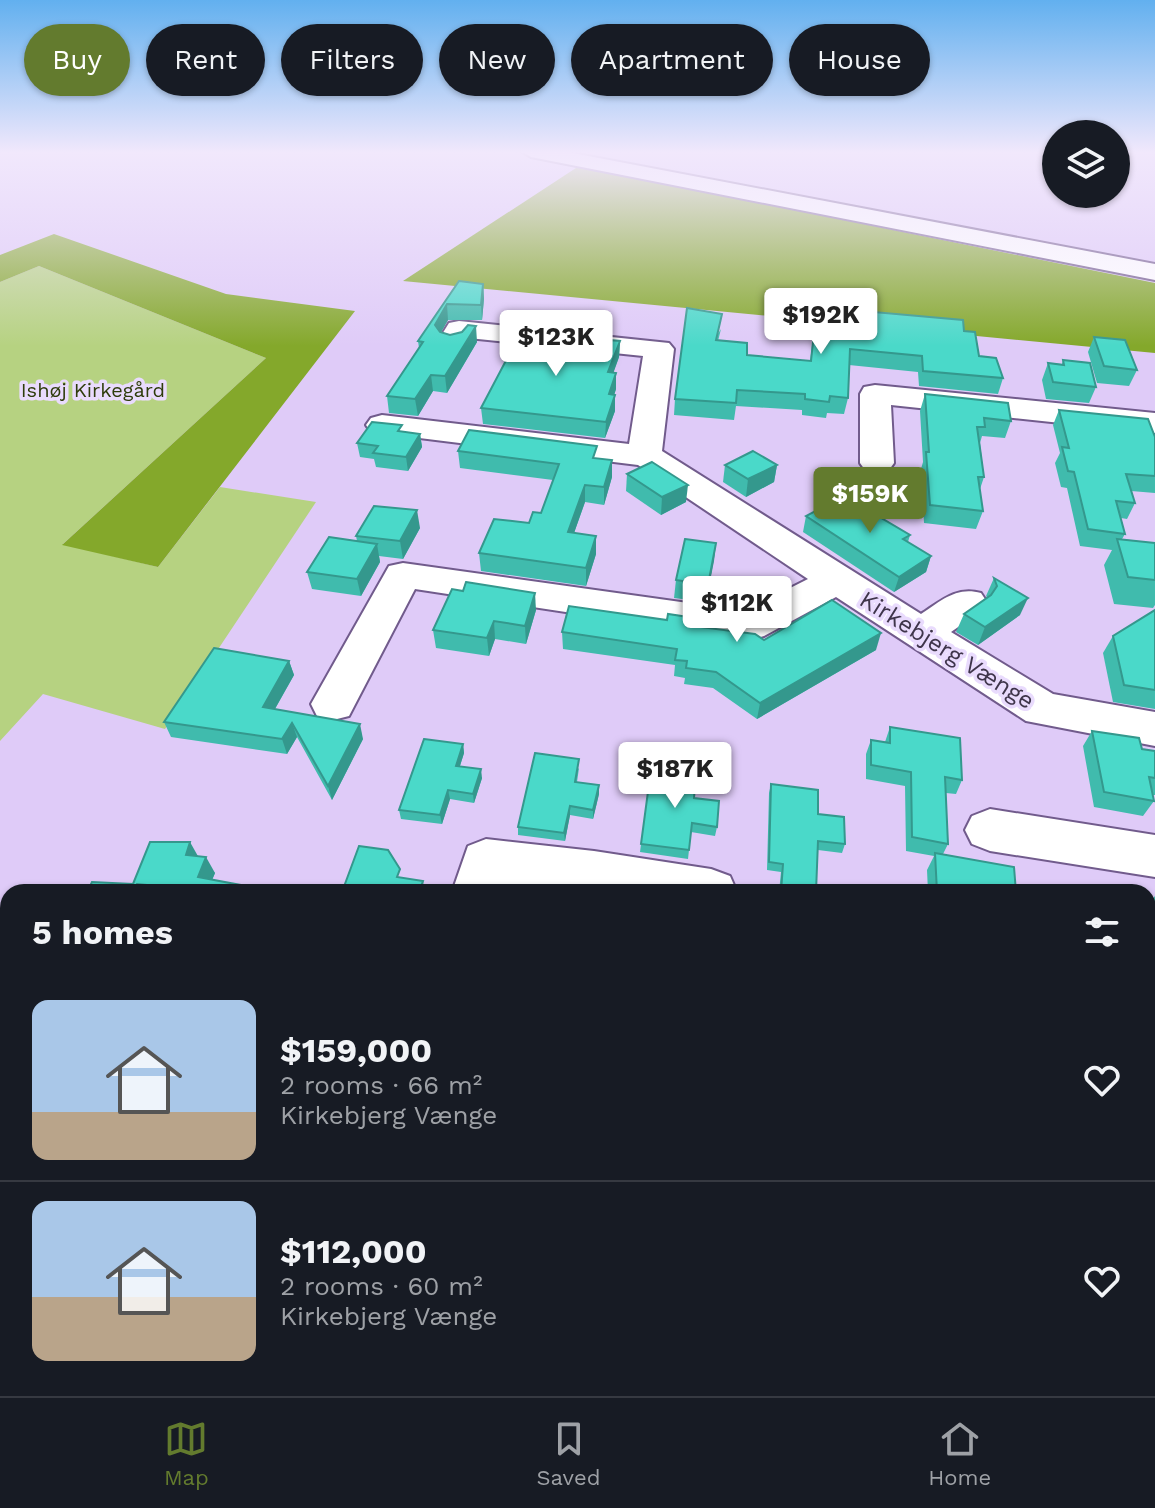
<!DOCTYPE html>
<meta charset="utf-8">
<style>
body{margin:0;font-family:"Work Sans",sans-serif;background:#20242c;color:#f1f3f6;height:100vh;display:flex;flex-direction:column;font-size:30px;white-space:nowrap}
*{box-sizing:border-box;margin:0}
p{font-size:26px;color:#9ea1a6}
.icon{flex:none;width:44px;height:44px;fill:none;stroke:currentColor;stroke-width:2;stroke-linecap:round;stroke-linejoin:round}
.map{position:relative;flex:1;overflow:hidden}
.panel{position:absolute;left:0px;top:884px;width:1156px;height:512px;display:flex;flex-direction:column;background:#171b24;border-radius:24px 24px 0 0;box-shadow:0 2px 6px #0004}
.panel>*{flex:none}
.banner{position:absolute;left:24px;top:24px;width:1108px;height:72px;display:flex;gap:16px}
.controls{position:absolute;left:1042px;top:120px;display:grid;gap:16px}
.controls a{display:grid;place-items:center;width:88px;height:88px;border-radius:50%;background:#171b24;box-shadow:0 2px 6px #0004;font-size:40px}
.price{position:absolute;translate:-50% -68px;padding:0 18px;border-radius:8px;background:#fff;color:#222;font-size:26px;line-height:52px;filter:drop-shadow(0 2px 4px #0008)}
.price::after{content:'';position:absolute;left:50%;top:48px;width:24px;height:18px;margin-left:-12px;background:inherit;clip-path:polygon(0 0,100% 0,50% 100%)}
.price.on{background:#637b2e;color:#fff}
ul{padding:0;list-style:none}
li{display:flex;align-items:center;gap:24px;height:200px;padding:0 32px}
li+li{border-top:2px solid #363941}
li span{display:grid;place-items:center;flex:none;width:224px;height:160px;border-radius:16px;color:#555}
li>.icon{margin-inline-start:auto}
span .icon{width:96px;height:96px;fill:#fffc;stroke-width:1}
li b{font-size:34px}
h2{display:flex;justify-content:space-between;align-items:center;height:96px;padding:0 32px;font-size:34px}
.tag{padding:0 28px;border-radius:36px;background:#171b24;box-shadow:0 2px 6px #0004;font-size:28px;line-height:72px}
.tag.on{background:#637b2e;color:#fff}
.tab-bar{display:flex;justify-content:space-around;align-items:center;height:112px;border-top:2px solid #363941;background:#171b24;font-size:22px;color:#9ea1a6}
.tab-bar a{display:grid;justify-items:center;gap:4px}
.tab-bar .on{color:#637b2e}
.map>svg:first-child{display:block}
.green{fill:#b6d281}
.forest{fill:#84a82b}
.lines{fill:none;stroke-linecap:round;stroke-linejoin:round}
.minor-casing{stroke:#715b8c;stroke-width:4}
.major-casing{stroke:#715b8c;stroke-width:4}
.minor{fill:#fff;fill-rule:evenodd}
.major{fill:#fff;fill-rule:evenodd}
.wall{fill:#40bbad}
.shaded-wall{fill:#34988d}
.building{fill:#4ad9c9;stroke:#34988d;stroke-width:2}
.labels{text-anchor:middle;stroke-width:7;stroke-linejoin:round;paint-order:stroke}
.far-park-label{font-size:20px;fill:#2e3c0b;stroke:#e9dbfd}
.street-label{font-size:24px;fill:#3f354b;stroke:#e9dbfd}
</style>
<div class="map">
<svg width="1155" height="1396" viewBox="0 0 1155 1396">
<rect width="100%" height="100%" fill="#dfcbf8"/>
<path class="green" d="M 39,266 L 266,358 L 63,544 L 158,567 L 220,487 L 316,502 L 165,729 L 43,694 L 0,741 L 0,282 Z"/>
<g class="forest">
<path d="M 579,166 L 1155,283 L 1155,353 L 403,281 Z"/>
<path d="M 54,234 L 226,294 L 355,311 L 158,567 L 62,545 L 266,358 L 39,266 L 0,282 L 0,255 Z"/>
</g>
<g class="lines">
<g class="minor-casing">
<g id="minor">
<path d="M 459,321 L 669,343 L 674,349 L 662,451 L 921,614 C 941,601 956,586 981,593 L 987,602 L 981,611 L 951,632 L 1053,694 L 1155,712 L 1155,746 L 1026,721 L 836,597 L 764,636 L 750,640 L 415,589 L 349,716 L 333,720 L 317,716 L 311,704 L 389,566 L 403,563 L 745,611 L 808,579 L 638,465 L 371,432 L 366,425 L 371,418 L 382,415 L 629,444 L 643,356 L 468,338 L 463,345 L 453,348 L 443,345 L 439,339 L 449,323 Z"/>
<path d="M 875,385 L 1155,413 L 1155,433 L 891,405 L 894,463 L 889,470 L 877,473 L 865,470 L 860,463 L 860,394 L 864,387 Z"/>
<path d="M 990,809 L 1155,835 L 1155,877 L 990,851 L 972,844 L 965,830 L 972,816 Z"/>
<path d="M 486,839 L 594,851 L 711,869 L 730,876 L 737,892 L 567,892 L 506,885 L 504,892 L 452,892 L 468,846 Z"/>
<path d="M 1148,1146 L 1155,1148 L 1155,1212 L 1148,1210 Z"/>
<path d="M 0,1187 L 8,1189 L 8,1255 L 0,1253 Z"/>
<path d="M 533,1388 L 666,1388 L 663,1396 L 536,1396 Z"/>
</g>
</g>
<g class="major-casing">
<path id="major" d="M 521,151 L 562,151 L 1155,264 L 1155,280 L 531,157 Z"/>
</g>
<use href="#minor" class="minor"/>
<use href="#major" class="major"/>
</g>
<g class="wall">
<path d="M 459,281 L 483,284 L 484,299 L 482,320 L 448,320 L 441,332 L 477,342 L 447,393 L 433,391 L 418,416 L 389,413 L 387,396 L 419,348 L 418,341 Z"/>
<path d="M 874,312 L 964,331 L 979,356 L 1003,378 L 998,394 L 919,386 L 918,372 L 849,365 L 848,398 L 844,414 L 827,413 L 826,418 L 802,415 L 802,410 L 736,406 L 734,420 L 674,415 L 675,399 L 721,329 L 718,341 L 747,355 L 810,361 L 816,314 L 872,320 Z"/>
<path d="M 1094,337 L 1137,370 L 1129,386 L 1097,383 L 1088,352 Z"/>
<path d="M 620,341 L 619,357 L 613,373 L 616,373 L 616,389 L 614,395 L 615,395 L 615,411 L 605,438 L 483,424 L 481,408 Z"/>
<path d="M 1063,360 L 1096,387 L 1089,403 L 1046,399 L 1042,380 L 1048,363 L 1062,364 Z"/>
<path d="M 925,394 L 1011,421 L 1005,438 L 982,436 L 980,443 L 984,477 L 980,489 L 983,511 L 976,529 L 924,523 L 921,469 L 923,462 L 920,411 Z"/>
<path d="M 1059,410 L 1155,437 L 1155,493 L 1131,491 L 1135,503 L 1127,519 L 1121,518 L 1125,534 L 1122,539 L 1155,543 L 1155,605 L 1153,608 L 1114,604 L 1104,565 L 1112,550 L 1080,546 L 1067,488 L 1061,487 L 1055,463 L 1060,453 L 1053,425 Z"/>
<path d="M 402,432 L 420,434 L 422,447 L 408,471 L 376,467 L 374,459 L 360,457 L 357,443 Z"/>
<path d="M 458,451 L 612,460 L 612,477 L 604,505 L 585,502 L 574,533 L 596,554 L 586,586 L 481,571 L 479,553 L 529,523 L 541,513 L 553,480 L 460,468 Z"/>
<path d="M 725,465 L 777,465 L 774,482 L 746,497 L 723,482 Z"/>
<path d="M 627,474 L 686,502 L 661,515 L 626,491 Z"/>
<path d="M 806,516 L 910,535 L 908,542 L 931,556 L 926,572 L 894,592 L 803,532 Z"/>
<path d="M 420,528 L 403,559 L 379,556 L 380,562 L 361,596 L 312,589 L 307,572 L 357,541 L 356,536 Z"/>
<path d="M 716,543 L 706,602 L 674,598 L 676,580 Z"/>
<path d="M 994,578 L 1020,615 L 978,645 L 956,632 L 964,614 L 987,597 L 986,596 Z"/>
<path d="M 463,591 L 536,610 L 526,644 L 495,639 L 489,656 L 436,648 L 433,630 Z"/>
<path d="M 1155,610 L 1155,709 L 1113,702 L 1103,653 L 1113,636 Z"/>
<path d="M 701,627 L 764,640 L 876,650 L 757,719 L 713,688 L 684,684 L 685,678 L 674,676 L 675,665 L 563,649 L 562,632 Z"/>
<path d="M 289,661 L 294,675 L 275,709 L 363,739 L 332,800 L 297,737 L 287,754 L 171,737 L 164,722 Z"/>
<path d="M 890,727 L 962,780 L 956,794 L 946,793 L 948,844 L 943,854 L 1016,892 L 928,892 L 927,870 L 934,856 L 906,851 L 905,786 L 866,779 L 866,754 L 871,740 L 885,742 Z"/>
<path d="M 1092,731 L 1142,749 L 1155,751 L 1155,795 L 1153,795 L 1154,801 L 1143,816 L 1094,807 L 1083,746 Z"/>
<path d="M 463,744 L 464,753 L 460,766 L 482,778 L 474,803 L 450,799 L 442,824 L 401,819 L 399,810 Z"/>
<path d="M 579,768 L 577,782 L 599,794 L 593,819 L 570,815 L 565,841 L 518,835 L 518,827 Z"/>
<path d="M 651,769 L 694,798 L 717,827 L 715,836 L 691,832 L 688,859 L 640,852 Z"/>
<path d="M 771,784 L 818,814 L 845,844 L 842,853 L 818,850 L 816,892 L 779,892 L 781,872 L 767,870 L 769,793 Z"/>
<path d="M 198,856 L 215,873 L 212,880 L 278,892 L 87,892 L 133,884 Z"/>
<path d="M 1155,896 L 1155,919 L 1151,901 Z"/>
<path d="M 8,993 L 8,1139 L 0,1137 L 0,1005 Z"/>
<path d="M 1155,1000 L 1155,1096 L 1148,1059 L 1148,1007 Z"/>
<path d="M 39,1388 L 228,1388 L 225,1396 L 72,1396 L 73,1394 Z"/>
</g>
<g class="shaded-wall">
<path d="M 483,284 L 484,299 L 482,320 L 481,305 Z"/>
<path d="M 447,304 L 448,320 L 436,341 L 435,325 Z"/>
<path d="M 476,326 L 477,342 L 447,393 L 445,376 Z"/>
<path d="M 620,341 L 619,357 L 608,388 L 608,372 Z"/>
<path d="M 616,373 L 616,389 L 609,411 L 609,394 Z"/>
<path d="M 431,375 L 433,391 L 418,416 L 415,399 Z"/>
<path d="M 615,395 L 615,411 L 605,438 L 606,422 Z"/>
<path d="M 420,434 L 422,447 L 408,471 L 406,457 Z"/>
<path d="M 612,460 L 612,477 L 604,505 L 604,487 Z"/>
<path d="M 777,465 L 774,482 L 746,497 L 748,479 Z"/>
<path d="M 585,485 L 585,502 L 568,550 L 568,532 Z"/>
<path d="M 688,485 L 686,502 L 661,515 L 662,497 Z"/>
<path d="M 417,510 L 420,528 L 403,559 L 400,541 Z"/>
<path d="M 596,536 L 596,554 L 586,586 L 586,568 Z"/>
<path d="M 716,543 L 714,561 L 706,602 L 708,585 Z"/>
<path d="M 377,544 L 380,562 L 361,596 L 357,579 Z"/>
<path d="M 931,556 L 926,572 L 894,592 L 899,577 Z"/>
<path d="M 535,593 L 536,610 L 526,644 L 525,626 Z"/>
<path d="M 1028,598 L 1020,615 L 978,645 L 985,627 Z"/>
<path d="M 494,621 L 495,639 L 489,656 L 487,638 Z"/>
<path d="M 881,633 L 876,650 L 757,719 L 760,703 Z"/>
<path d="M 289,661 L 294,675 L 268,721 L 263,707 Z"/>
<path d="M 292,723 L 297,737 L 287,754 L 282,739 Z"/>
<path d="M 360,724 L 363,739 L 332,800 L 328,786 Z"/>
<path d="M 463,744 L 464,753 L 457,775 L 456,766 Z"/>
<path d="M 481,769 L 482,778 L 474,803 L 473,794 Z"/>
<path d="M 599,785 L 599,794 L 593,819 L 593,810 Z"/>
<path d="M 448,790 L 450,799 L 442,824 L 440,815 Z"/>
<path d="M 570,806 L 570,815 L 565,841 L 564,833 Z"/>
<path d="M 190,842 L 199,858 L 186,855 Z"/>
<path d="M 206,857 L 215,873 L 207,892 L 198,877 Z"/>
<path d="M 423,881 L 424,889 L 423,892 L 419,892 Z"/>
<path d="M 137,884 L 142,892 L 134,892 Z"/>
<path d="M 213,1388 L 228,1388 L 225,1396 L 210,1396 Z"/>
</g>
<g class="building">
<path d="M 459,281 L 483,284 L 481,305 L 447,304 L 435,325 L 440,332 L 450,335 L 462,332 L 468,325 L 476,326 L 445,376 L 431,375 L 415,399 L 387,396 L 423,342 L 418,341 Z"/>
<path d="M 687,308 L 722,314 L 716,340 L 747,343 L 747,355 L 811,361 L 816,314 L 874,320 L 874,312 L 963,320 L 964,331 L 975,332 L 979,356 L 996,358 L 1003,378 L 923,371 L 922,356 L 850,349 L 848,398 L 830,396 L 829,402 L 805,399 L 805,394 L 737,390 L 736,403 L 675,399 Z"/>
<path d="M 521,332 L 620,341 L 608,372 L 616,373 L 609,394 L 615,395 L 606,422 L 481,408 Z"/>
<path d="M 1094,337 L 1125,340 L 1137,370 L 1104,366 Z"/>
<path d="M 1063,360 L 1090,363 L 1096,387 L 1053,382 L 1048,363 L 1064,365 Z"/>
<path d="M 925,394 L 1008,403 L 1011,421 L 984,418 L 985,427 L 977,427 L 984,477 L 978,477 L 983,511 L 930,505 L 926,452 L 929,452 Z"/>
<path d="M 1059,410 L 1148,419 L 1155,437 L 1155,476 L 1126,474 L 1135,503 L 1116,501 L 1125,534 L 1088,529 L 1074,472 L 1068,471 L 1062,447 L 1069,448 Z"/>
<path d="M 372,422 L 402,425 L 398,431 L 420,434 L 406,457 L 373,453 L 378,446 L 357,443 Z"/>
<path d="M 469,430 L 597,446 L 593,458 L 612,460 L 604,487 L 585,485 L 568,532 L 596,536 L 586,568 L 479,553 L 494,519 L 529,523 L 533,512 L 541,513 L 559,464 L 458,451 Z"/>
<path d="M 753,451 L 777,465 L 748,479 L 725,465 Z"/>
<path d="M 652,462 L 688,485 L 662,497 L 627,474 Z"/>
<path d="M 844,496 L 910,535 L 903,539 L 931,556 L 899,577 L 806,516 Z"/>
<path d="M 374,506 L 417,510 L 400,541 L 356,536 Z"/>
<path d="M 329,537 L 377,544 L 357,579 L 307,572 Z"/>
<path d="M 685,539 L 716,543 L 708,585 L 676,580 Z"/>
<path d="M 1117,539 L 1155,543 L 1155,580 L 1128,577 Z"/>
<path d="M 994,578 L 1028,598 L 985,627 L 964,614 L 991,595 L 997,586 Z"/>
<path d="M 466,582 L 535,593 L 525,626 L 494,621 L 487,638 L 433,630 L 452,589 L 463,591 Z"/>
<path d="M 832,600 L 881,633 L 760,703 L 716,672 L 686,668 L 687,661 L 675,660 L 677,649 L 562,632 L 569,606 L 667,620 L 668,614 L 702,619 L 700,627 L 755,634 L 764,640 Z"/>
<path d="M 1155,610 L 1155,690 L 1124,685 L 1113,636 Z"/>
<path d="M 214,648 L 289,661 L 263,707 L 360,724 L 328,786 L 292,723 L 282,739 L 164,722 Z"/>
<path d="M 890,727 L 960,738 L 962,780 L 945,777 L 948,844 L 912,837 L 911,772 L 871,765 L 871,740 L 890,743 Z"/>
<path d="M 1092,731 L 1139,738 L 1142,749 L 1155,751 L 1155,778 L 1149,777 L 1154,801 L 1104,792 Z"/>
<path d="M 424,739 L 463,744 L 456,766 L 481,769 L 473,794 L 448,790 L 440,815 L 399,810 Z"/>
<path d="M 535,753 L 579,759 L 575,782 L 599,785 L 593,810 L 570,806 L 564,833 L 518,827 Z"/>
<path d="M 651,769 L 696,774 L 694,798 L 719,801 L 717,827 L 692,823 L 689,850 L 641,844 Z"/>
<path d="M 771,784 L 818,790 L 818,814 L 844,817 L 845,844 L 818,841 L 816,892 L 781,892 L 783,864 L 769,862 Z"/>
<path d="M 150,842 L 190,842 L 186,855 L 206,857 L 198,877 L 278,892 L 189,892 L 191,889 L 137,884 L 134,892 L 87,892 L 92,882 L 133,884 Z"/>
<path d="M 359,846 L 388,850 L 400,869 L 397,877 L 423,881 L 419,892 L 342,892 Z"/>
<path d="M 935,853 L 1014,867 L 1016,892 L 937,892 Z"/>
<path d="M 8,993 L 8,1130 L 0,1128 L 0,1005 Z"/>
<path d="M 8,1323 L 8,1340 L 1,1339 Z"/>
<path d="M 62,1388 L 213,1388 L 210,1396 L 72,1396 L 75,1390 Z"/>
</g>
<linearGradient id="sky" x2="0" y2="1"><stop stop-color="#62b0ef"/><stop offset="0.44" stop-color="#f1e8fc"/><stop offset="1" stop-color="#f1e8fc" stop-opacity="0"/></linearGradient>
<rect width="1155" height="346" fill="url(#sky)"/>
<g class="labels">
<g class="far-park-label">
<text x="93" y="397">Ishøj Kirkegård</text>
</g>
<g class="street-label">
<text transform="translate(947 650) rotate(32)" y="8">Kirkebjerg Vænge</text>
</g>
</g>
</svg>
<div class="controls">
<a><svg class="icon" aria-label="layers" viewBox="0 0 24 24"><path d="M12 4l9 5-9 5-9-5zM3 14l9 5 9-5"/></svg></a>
</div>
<b class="price" style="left:821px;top:356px">$192K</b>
<b class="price" style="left:556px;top:378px">$123K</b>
<b class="price on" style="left:870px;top:535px">$159K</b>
<b class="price" style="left:737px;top:644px">$112K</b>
<b class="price" style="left:675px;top:810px">$187K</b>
<div class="banner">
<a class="tag on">Buy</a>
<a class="tag">Rent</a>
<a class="tag">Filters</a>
<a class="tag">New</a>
<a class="tag">Apartment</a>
<a class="tag">House</a>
</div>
<section class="panel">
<h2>5 homes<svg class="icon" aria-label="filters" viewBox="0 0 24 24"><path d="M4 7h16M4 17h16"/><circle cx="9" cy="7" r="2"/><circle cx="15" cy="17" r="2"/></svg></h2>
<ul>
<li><span style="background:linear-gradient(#a9c7e8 70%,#b9a48a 0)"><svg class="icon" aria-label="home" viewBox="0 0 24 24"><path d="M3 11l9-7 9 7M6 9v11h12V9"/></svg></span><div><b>$159,000</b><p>2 rooms · 66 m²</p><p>Kirkebjerg Vænge</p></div><svg class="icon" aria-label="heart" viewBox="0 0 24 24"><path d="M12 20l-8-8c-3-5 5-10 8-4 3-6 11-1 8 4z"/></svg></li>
<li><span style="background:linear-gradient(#a9c7e8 60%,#b9a48a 0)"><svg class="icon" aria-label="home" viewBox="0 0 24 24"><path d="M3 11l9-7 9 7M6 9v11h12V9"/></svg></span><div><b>$112,000</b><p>2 rooms · 60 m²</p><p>Kirkebjerg Vænge</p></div><svg class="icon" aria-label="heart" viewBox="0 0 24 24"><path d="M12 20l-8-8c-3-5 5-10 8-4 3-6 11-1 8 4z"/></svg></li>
</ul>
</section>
</div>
<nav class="tab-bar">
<a class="on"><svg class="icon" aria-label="map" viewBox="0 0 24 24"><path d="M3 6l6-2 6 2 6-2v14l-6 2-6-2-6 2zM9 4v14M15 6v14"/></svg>Map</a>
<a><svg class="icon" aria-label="saved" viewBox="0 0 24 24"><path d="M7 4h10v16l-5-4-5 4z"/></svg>Saved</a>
<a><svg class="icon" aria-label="home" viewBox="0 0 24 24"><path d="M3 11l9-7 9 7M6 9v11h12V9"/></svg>Home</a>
</nav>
